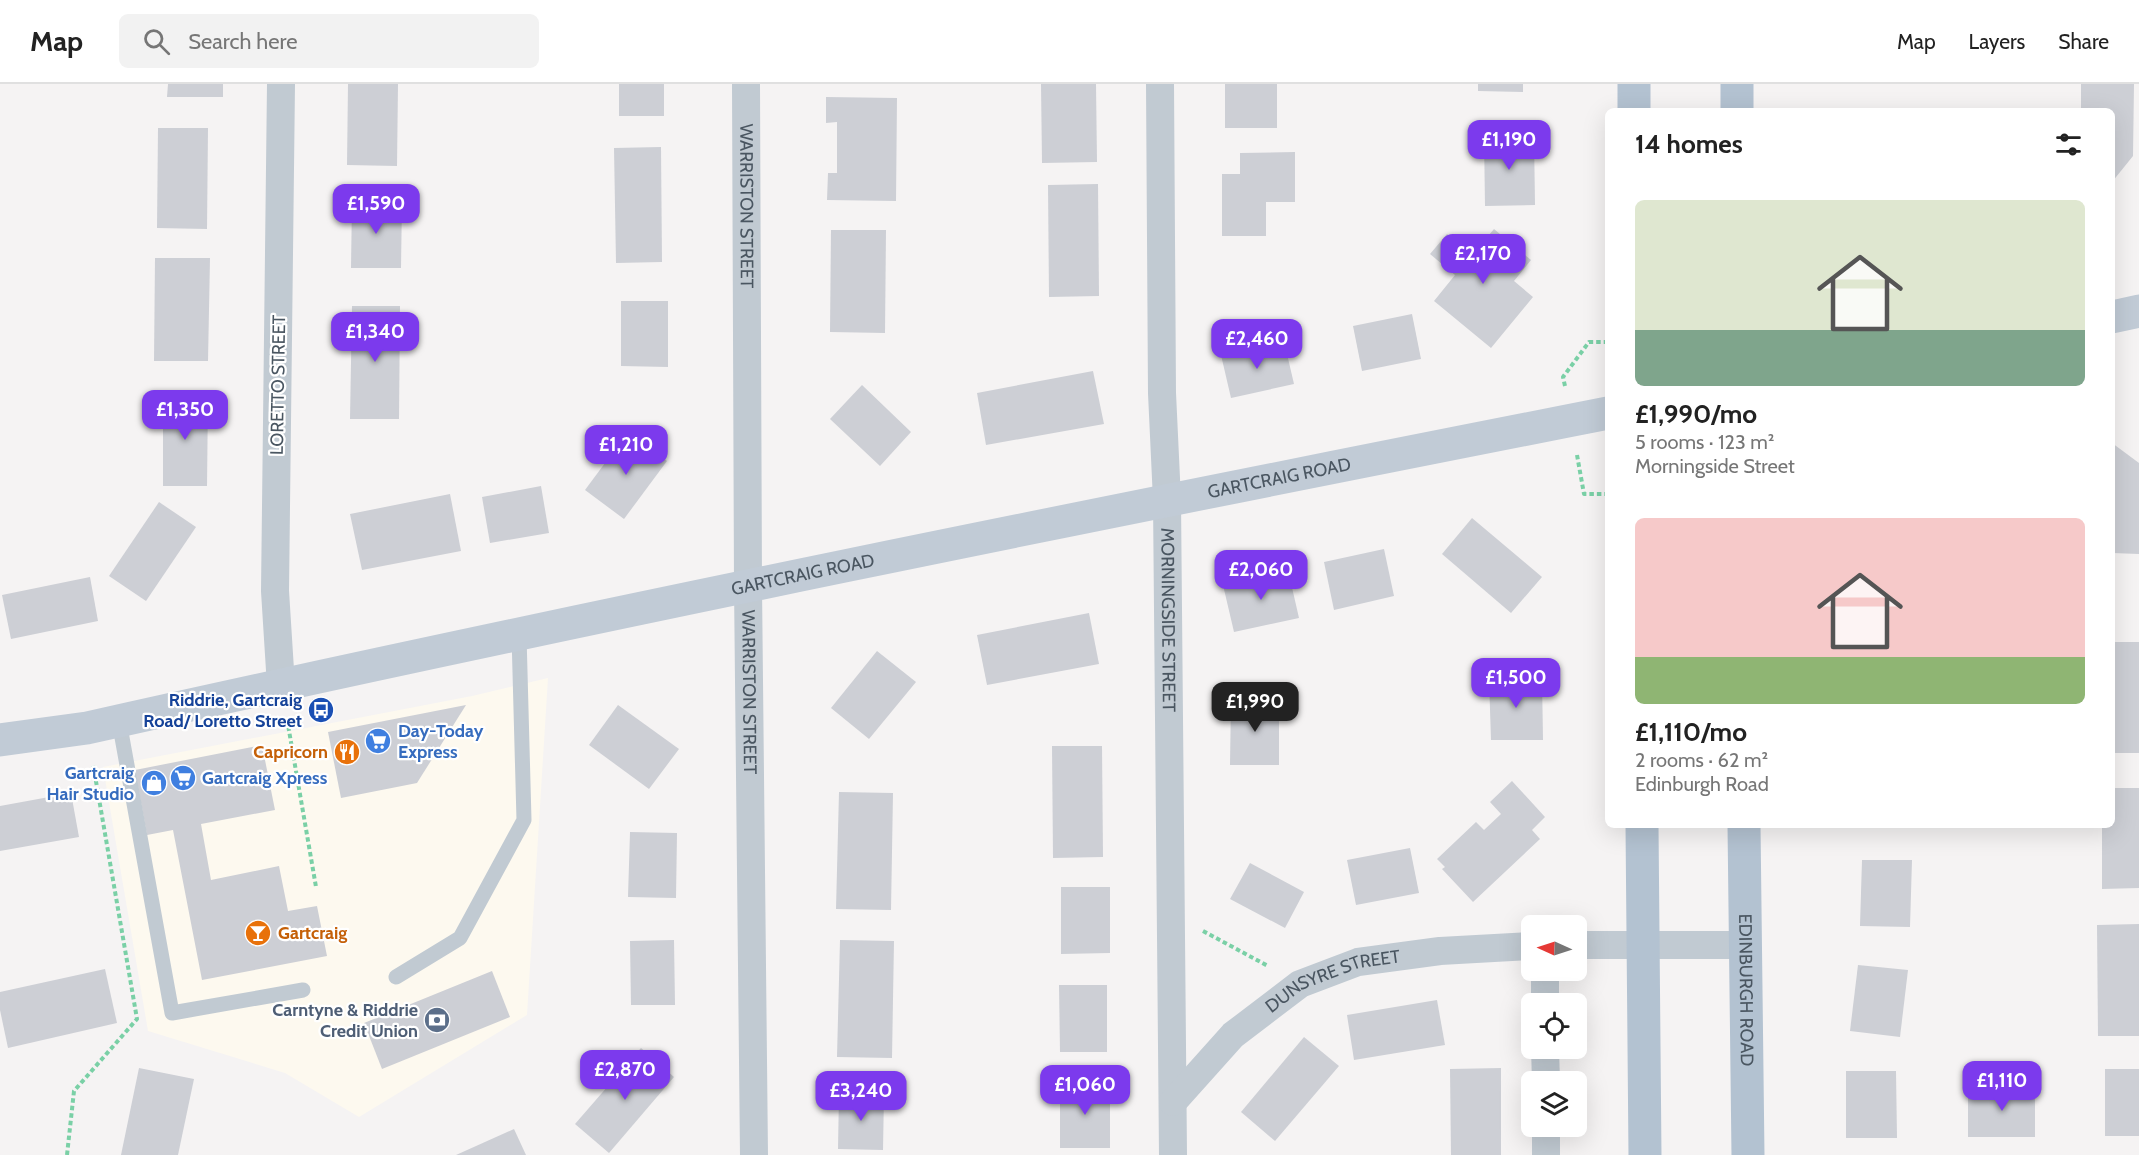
<!DOCTYPE html>
<meta charset="utf-8">
<style>
body{margin:0;font-family:Cabin,sans-serif;background:#f2f2f2;color:#222;height:100vh;display:flex;flex-direction:column;font-size:22px;white-space:nowrap}
*{box-sizing:border-box;margin:0}
p{font-size:20px;color:#767676}
.icon{flex:none;width:33px;height:33px;fill:none;stroke:currentColor;stroke-width:2;stroke-linecap:round;stroke-linejoin:round}
.map{position:relative;flex:1;overflow:hidden}
.drawer{position:absolute;left:1605px;top:24px;width:510px;height:720px;display:flex;flex-direction:column;background:#fff;border-radius:9px;box-shadow:0 6px 24px #0002}
.drawer>*{flex:none}
.needle{width:39px;rotate:273deg}
.tools{position:absolute;left:1521px;top:831px;display:grid;gap:12px}
.tools a{display:grid;place-items:center;width:66px;height:66px;border-radius:9px;background:#fff;box-shadow:0 6px 24px #0002;font-size:30px}
.price{position:absolute;translate:-50% -51px;padding:0 14px;border-radius:12px;background:#7c3aed;color:#fff;font-size:20px;line-height:39px;filter:drop-shadow(0 2px 3px #0008)}
.price::after{content:'';position:absolute;left:50%;top:36px;width:18px;height:14px;margin-left:-9px;background:inherit;clip-path:polygon(0 0,100% 0,50% 100%)}
.price.current{background:#222;color:#fff}
ul{padding:0;list-style:none}
li{display:grid;align-content:center;gap:12px;height:318px;padding:0 30px}
li span{display:grid;place-items:center;height:186px;border-radius:9px;color:#555}
li>.icon{margin-inline-start:auto}
span .icon{width:108px;height:108px;fill:#fffc;stroke-width:1}
li b{font-size:26px}
h2{display:flex;justify-content:space-between;align-items:center;height:72px;padding:0 30px;font-size:26px}
header{display:flex;align-items:center;gap:36px;box-sizing:border-box;height:84px;padding:0 30px;background:#fff;border-bottom:2px solid #e0e0e0}
header strong{font-size:28px}
nav{display:flex;gap:33px;margin-inline-start:auto;font-size:21px}
.search{width:420px;height:54px;background:#f2f2f2;display:flex;align-items:center;gap:15px;box-sizing:border-box;padding:0 21px;border-radius:9px;color:#767676;font-size:22px}
.map>svg:first-child{display:block}
.commercial{fill:#fdf9ef}
.building{fill:#cdcfd5}
.lines{fill:none;stroke-linecap:round;stroke-linejoin:round}
.path{stroke:#7ad0a6;stroke-width:4;stroke-dasharray:4.5 3;stroke-linecap:butt}
.lane{stroke:#c1cad2;stroke-width:15}
.street{stroke:#c1cad2;stroke-width:28}
.secondary{stroke:#c1cbd6;stroke-width:33}
.primary{stroke:#b3c2d1;stroke-width:33}
.labels{text-anchor:middle;stroke-width:4.5;stroke-linejoin:round;paint-order:stroke}
.street-label{font-size:18px;fill:#4a5661;stroke:#fff}
.transit-label{font-size:18px;font-weight:bold;fill:#164399;stroke:#fff;text-anchor:end}
.shop-label{font-size:18px;font-weight:bold;fill:#366cbe;stroke:#fff;text-anchor:start}
.food-label{font-size:18px;font-weight:bold;fill:#c56008;stroke:#fff;text-anchor:end}
.service-label{font-size:18px;font-weight:bold;fill:#4e5e75;stroke:#fff;text-anchor:end}
</style>
<header>
<strong>Map</strong>
<div class="search"><svg class="icon" aria-label="search" viewBox="0 0 24 24"><circle cx="10" cy="10" r="6"/><path d="M15 15l6 6"/></svg>Search here</div>
<nav><a>Map</a><a>Layers</a><a>Share</a></nav>
</header>
<div class="map">
<svg width="2139" height="1071" viewBox="0 0 2139 1071">
<rect width="100%" height="100%" fill="#f5f3f3"/>
<path class="commercial" d="M 548,594 L 527,931 L 359,1033 L 285,989 L 148,947 L 103,683 L 472,612 Z"/>
<g class="building">
<path d="M 168,0 L 223,0 L 223,13 L 167,13 Z"/>
<path d="M 348,0 L 398,0 L 397,82 L 347,81 Z"/>
<rect x="619" y="0" width="45" height="32"/>
<path d="M 1041,0 L 1096,0 L 1097,78 L 1042,79 Z"/>
<rect x="1225" y="0" width="52" height="44"/>
<path d="M 1478,0 L 1523,0 L 1523,8 L 1478,7 Z"/>
<path d="M 2081,0 L 2134,0 L 2133,72 L 2112,98 L 2112,27 L 2081,27 Z"/>
<path d="M 826,13 L 897,14 L 896,117 L 827,116 L 828,89 L 837,89 L 837,38 L 826,39 Z"/>
<path d="M 158,44 L 208,44 L 207,145 L 157,144 Z"/>
<path d="M 1484,52 L 1534,52 L 1535,121 L 1485,122 Z"/>
<path d="M 661,63 L 662,178 L 616,179 L 614,64 Z"/>
<path d="M 1295,68 L 1295,118 L 1266,118 L 1266,152 L 1222,152 L 1222,90 L 1240,90 L 1240,69 Z"/>
<path d="M 1098,100 L 1099,212 L 1049,213 L 1048,101 Z"/>
<path d="M 352,118 L 402,118 L 401,184 L 351,184 Z"/>
<path d="M 1494,145 L 1531,176 L 1514,197 L 1533,213 L 1491,264 L 1434,217 L 1455,191 L 1430,170 L 1447,150 L 1472,171 Z"/>
<path d="M 831,146 L 886,146 L 885,249 L 830,248 Z"/>
<path d="M 155,174 L 210,174 L 208,277 L 154,277 Z"/>
<path d="M 621,217 L 668,217 L 668,283 L 621,282 Z"/>
<path d="M 352,222 L 400,222 L 399,335 L 350,335 Z"/>
<path d="M 1412,230 L 1421,275 L 1362,287 L 1353,242 Z"/>
<path d="M 1284,257 L 1294,300 L 1231,314 L 1221,271 Z"/>
<path d="M 1093,287 L 1104,340 L 986,361 L 977,309 Z"/>
<path d="M 862,301 L 911,348 L 880,382 L 830,335 Z"/>
<path d="M 163,313 L 208,313 L 207,402 L 163,402 Z"/>
<path d="M 628,348 L 667,377 L 624,435 L 585,406 Z"/>
<path d="M 2112,359 L 2139,379 L 2139,470 L 2112,469 Z"/>
<path d="M 541,402 L 549,449 L 490,459 L 482,413 Z"/>
<path d="M 450,410 L 461,467 L 362,486 L 350,430 Z"/>
<path d="M 159,418 L 196,443 L 146,517 L 109,492 Z"/>
<path d="M 1472,434 L 1542,493 L 1511,529 L 1442,470 Z"/>
<path d="M 1384,465 L 1394,512 L 1334,526 L 1324,478 Z"/>
<path d="M 1288,486 L 1299,534 L 1234,548 L 1223,501 Z"/>
<path d="M 90,493 L 98,537 L 11,555 L 2,511 Z"/>
<path d="M 1089,529 L 1099,580 L 987,601 L 977,551 Z"/>
<rect x="2112" y="558" width="27" height="111"/>
<path d="M 877,567 L 916,598 L 869,655 L 831,624 Z"/>
<path d="M 1542,594 L 1543,656 L 1491,656 L 1489,595 Z"/>
<path d="M 1231,616 L 1279,617 L 1279,681 L 1230,681 Z"/>
<path d="M 466,621 L 417,699 L 341,714 L 328,648 Z"/>
<path d="M 618,621 L 679,665 L 649,705 L 589,661 Z"/>
<path d="M 262,661 L 275,726 L 201,740 L 211,796 L 279,782 L 288,827 L 317,822 L 327,872 L 202,896 L 173,746 L 147,751 L 135,686 Z"/>
<path d="M 1052,662 L 1102,662 L 1103,773 L 1053,774 Z"/>
<path d="M 1512,697 L 1545,733 L 1532,746 L 1540,755 L 1473,818 L 1442,785 L 1445,783 L 1437,775 L 1476,738 L 1484,746 L 1501,730 L 1490,718 Z"/>
<path d="M 2112,704 L 2139,704 L 2139,804 L 2102,805 L 2102,741 L 2112,741 Z"/>
<path d="M 839,708 L 893,709 L 891,826 L 836,825 Z"/>
<path d="M 71,709 L 79,753 L 0,767 L 0,722 Z"/>
<path d="M 630,748 L 677,749 L 676,814 L 628,813 Z"/>
<path d="M 1410,764 L 1419,809 L 1356,821 L 1347,776 Z"/>
<path d="M 1862,776 L 1912,776 L 1910,843 L 1860,842 Z"/>
<path d="M 1250,779 L 1304,808 L 1285,844 L 1230,815 Z"/>
<path d="M 1061,803 L 1110,803 L 1110,869 L 1061,870 Z"/>
<path d="M 2139,840 L 2139,952 L 2098,952 L 2097,841 Z"/>
<path d="M 674,856 L 675,921 L 631,921 L 630,857 Z"/>
<path d="M 840,856 L 894,857 L 892,974 L 837,973 Z"/>
<path d="M 1858,881 L 1908,886 L 1900,953 L 1850,947 Z"/>
<path d="M 105,885 L 117,939 L 8,964 L 0,926 L 0,908 Z"/>
<path d="M 492,887 L 510,933 L 382,985 L 364,939 Z"/>
<path d="M 1059,901 L 1107,901 L 1107,968 L 1060,968 Z"/>
<path d="M 1437,916 L 1445,961 L 1354,976 L 1347,931 Z"/>
<path d="M 1304,953 L 1339,982 L 1275,1057 L 1241,1028 Z"/>
<path d="M 641,964 L 674,993 L 609,1069 L 575,1040 Z"/>
<path d="M 139,984 L 194,995 L 178,1071 L 121,1071 Z"/>
<path d="M 1501,984 L 1501,1071 L 1451,1071 L 1450,985 Z"/>
<rect x="2105" y="985" width="34" height="67"/>
<path d="M 1846,987 L 1896,987 L 1897,1054 L 1846,1054 Z"/>
<rect x="1060" y="999" width="50" height="65"/>
<path d="M 2035,1002 L 2035,1053 L 1968,1053 L 1968,1003 Z"/>
<path d="M 839,1009 L 884,1010 L 883,1066 L 838,1065 Z"/>
<path d="M 514,1045 L 526,1071 L 456,1071 Z"/>
</g>
<g class="lines">
<g class="path">
<path d="M 1565,302 L 1563,293 L 1589,258 L 1608,258"/>
<path d="M 1577,371 L 1584,410 L 1608,410"/>
<path d="M 287,635 L 316,803"/>
<path d="M 1203,847 L 1268,882"/>
<path d="M 67,1071 L 74,1007 L 137,935 L 93,680"/>
</g>
<g class="lane">
<path d="M 119,637 L 172,929 L 303,906"/>
<path d="M 396,893 L 460,854 L 524,736 L 519,551"/>
</g>
<g class="street">
<path d="M 281,0 L 275,507 L 281,602"/>
<path id="s1" d="M 746,0 L 748,502 L 754,1071"/>
<path id="s2" d="M 1160,0 L 1162,309 L 1167,416 L 1173,1071"/>
<path d="M 1576,861 L 1746,861"/>
<path d="M 1545,886 L 1545,920"/>
<path d="M 1545,964 L 1546,998"/>
<path id="s3" d="M 1173,1018 L 1233,951 L 1300,900 L 1358,878 L 1440,867 L 1532,862"/>
<path d="M 1546,1042 L 1546,1071"/>
</g>
<g class="secondary">
<path d="M 2112,233 L 2139,227"/>
<path id="s4" d="M 0,656 L 87,644 C 592,531 1100,429 1608,329"/>
</g>
<g class="primary">
<path d="M 1634,0 L 1634,27"/>
<path d="M 1737,27 L 1737,0"/>
<path d="M 1642,741 L 1645,1071"/>
<path id="s5" d="M 1744,741 L 1748,1071"/>
</g>
</g>
<defs>
<g id="bus-disc" transform="scale(1.35)"><circle r="9.5" fill="#1a4fb4" stroke="#fff"/><path d="M-5-6H5V4H4V6H2V4H-2V6H-4V4H-5ZM-3.5-4V0h7V-4ZM-3.5 1.2v1.5H-2V1.2ZM2 1.2v1.5H3.5V1.2Z" fill="#fff"/></g>
<g id="supermarket-disc" transform="scale(1.35)"><circle r="9.5" fill="#3f7fe0" stroke="#fff"/><path d="M-6-5.5h2.5l.6 2H6L4.5 2H-2.5L-4.4-4H-6ZM-1.5 3.2a1.3 1.3 0 1 0 .1 0ZM3 3.2a1.3 1.3 0 1 0 .1 0Z" fill="#fff"/></g>
<g id="restaurant-disc" transform="scale(1.35)"><circle r="9.5" fill="#e8710a" stroke="#fff"/><path d="M-5-6h1v4h1v-4h1v4h1v-4h1v5L-1.5 .5V6h-2V.5L-5-1ZM5-6V6H3V1.5H1.5Q1.5-4 5-6Z" fill="#fff"/></g>
<g id="shop-disc" transform="scale(1.35)"><circle r="9.5" fill="#3f7fe0" stroke="#fff"/><path d="M-5-2.5h2.3a2.7 3.5 0 0 1 5.4 0H5L5.5 6h-11ZM-1.5-2.5h3a1.5 2.3 0 0 0-3 0Z" fill="#fff"/></g>
<g id="bar-disc" transform="scale(1.35)"><circle r="9.5" fill="#e8710a" stroke="#fff"/><path d="M-6-5H6L.8 .8V4.5H3.5V6h-7V4.5H-.8V.8Z" fill="#fff"/></g>
<g id="bank-disc" transform="scale(1.35)"><circle r="9.5" fill="#5c6f8a" stroke="#fff"/><path d="M-6-4H6V4H-6ZM0-2.3a2.3 2.3 0 1 0 0 4.6a2.3 2.3 0 1 0 0-4.6Z" fill="#fff"/></g>
</defs>
<g fill-rule="evenodd">
<use href="#bus-disc" x="321" y="626"/>
<use href="#supermarket-disc" x="378" y="657"/>
<use href="#restaurant-disc" x="347" y="668"/>
<use href="#supermarket-disc" x="183" y="694"/>
<use href="#shop-disc" x="154" y="699"/>
<use href="#bar-disc" x="258" y="849"/>
<use href="#bank-disc" x="437" y="936"/>
</g>
<g class="labels">
<g class="street-label">
<text dy="6" stroke="none"><textPath href="#s1" startOffset="122">WARRISTON STREET</textPath></text>
<text transform="translate(278 301) rotate(-89)" y="6">LORETTO STREET</text>
<text dy="6" stroke="none"><textPath href="#s4" startOffset="1306">GARTCRAIG ROAD</textPath></text>
<text dy="6" stroke="none"><textPath href="#s4" startOffset="820">GARTCRAIG ROAD</textPath></text>
<text dy="6" stroke="none"><textPath href="#s2" startOffset="536">MORNINGSIDE STREET</textPath></text>
<text dy="6" stroke="none"><textPath href="#s1" startOffset="608">WARRISTON STREET</textPath></text>
<text dy="6" stroke="none"><textPath href="#s3" startOffset="206">DUNSYRE STREET</textPath></text>
<text dy="6" stroke="none"><textPath href="#s5" startOffset="165">EDINBURGH ROAD</textPath></text>
</g>
<g class="transit-label">
<text x="302" y="622">Riddrie, Gartcraig<tspan x="302" dy="21">Road/ Loretto Street</tspan></text>
</g>
<g class="shop-label">
<text x="398" y="653">Day-Today<tspan x="398" dy="21">Express</tspan></text>
<text x="134" y="695" text-anchor="end">Gartcraig<tspan x="134" dy="21">Hair Studio</tspan></text>
<text x="202" y="700">Gartcraig Xpress</text>
</g>
<g class="food-label">
<text x="328" y="674">Capricorn</text>
<text x="278" y="855" text-anchor="start">Gartcraig</text>
</g>
<g class="service-label">
<text x="418" y="932">Carntyne &amp; Riddrie<tspan x="418" dy="21">Credit Union</tspan></text>
</g>
</g>
</svg>
<div class="tools">
<a><svg class="needle" viewBox="-14 -14 28 28"><path d="M0-13l5 13h-10z" fill="#e53935"/><path d="M0 13l5-13h-10z" fill="#767676"/></svg></a>
<a><svg class="icon" aria-label="locate" viewBox="0 0 24 24"><circle cx="12" cy="12" r="6"/><path d="M12 2v4M12 18v4M2 12h4M18 12h4"/></svg></a>
<a><svg class="icon" aria-label="layers" viewBox="0 0 24 24"><path d="M12 4l9 5-9 5-9-5zM3 14l9 5 9-5"/></svg></a>
</div>
<b class="price" style="left:1509px;top:87px">£1,190</b>
<b class="price" style="left:376px;top:151px">£1,590</b>
<b class="price" style="left:1483px;top:201px">£2,170</b>
<b class="price" style="left:375px;top:279px">£1,340</b>
<b class="price" style="left:1257px;top:286px">£2,460</b>
<b class="price" style="left:185px;top:357px">£1,350</b>
<b class="price" style="left:626px;top:392px">£1,210</b>
<b class="price" style="left:1261px;top:517px">£2,060</b>
<b class="price" style="left:1516px;top:625px">£1,500</b>
<b class="price current" style="left:1255px;top:649px">£1,990</b>
<b class="price" style="left:625px;top:1017px">£2,870</b>
<b class="price" style="left:2002px;top:1028px">£1,110</b>
<b class="price" style="left:1085px;top:1032px">£1,060</b>
<b class="price" style="left:861px;top:1038px">£3,240</b>
<section class="drawer">
<h2>14 homes<svg class="icon" aria-label="filters" viewBox="0 0 24 24"><path d="M4 7h16M4 17h16"/><circle cx="9" cy="7" r="2"/><circle cx="15" cy="17" r="2"/></svg></h2>
<ul>
<li><span style="background:linear-gradient(#dfe7d0 70%,#7fa58c 0)"><svg class="icon" aria-label="home" viewBox="0 0 24 24"><path d="M3 11l9-7 9 7M6 9v11h12V9"/></svg></span><div><b>£1,990/mo</b><p>5 rooms · 123 m²</p><p>Morningside Street</p></div></li>
<li><span style="background:linear-gradient(#f6c9c9 75%,#8fb573 0)"><svg class="icon" aria-label="home" viewBox="0 0 24 24"><path d="M3 11l9-7 9 7M6 9v11h12V9"/></svg></span><div><b>£1,110/mo</b><p>2 rooms · 62 m²</p><p>Edinburgh Road</p></div></li>
</ul>
</section>
</div>
